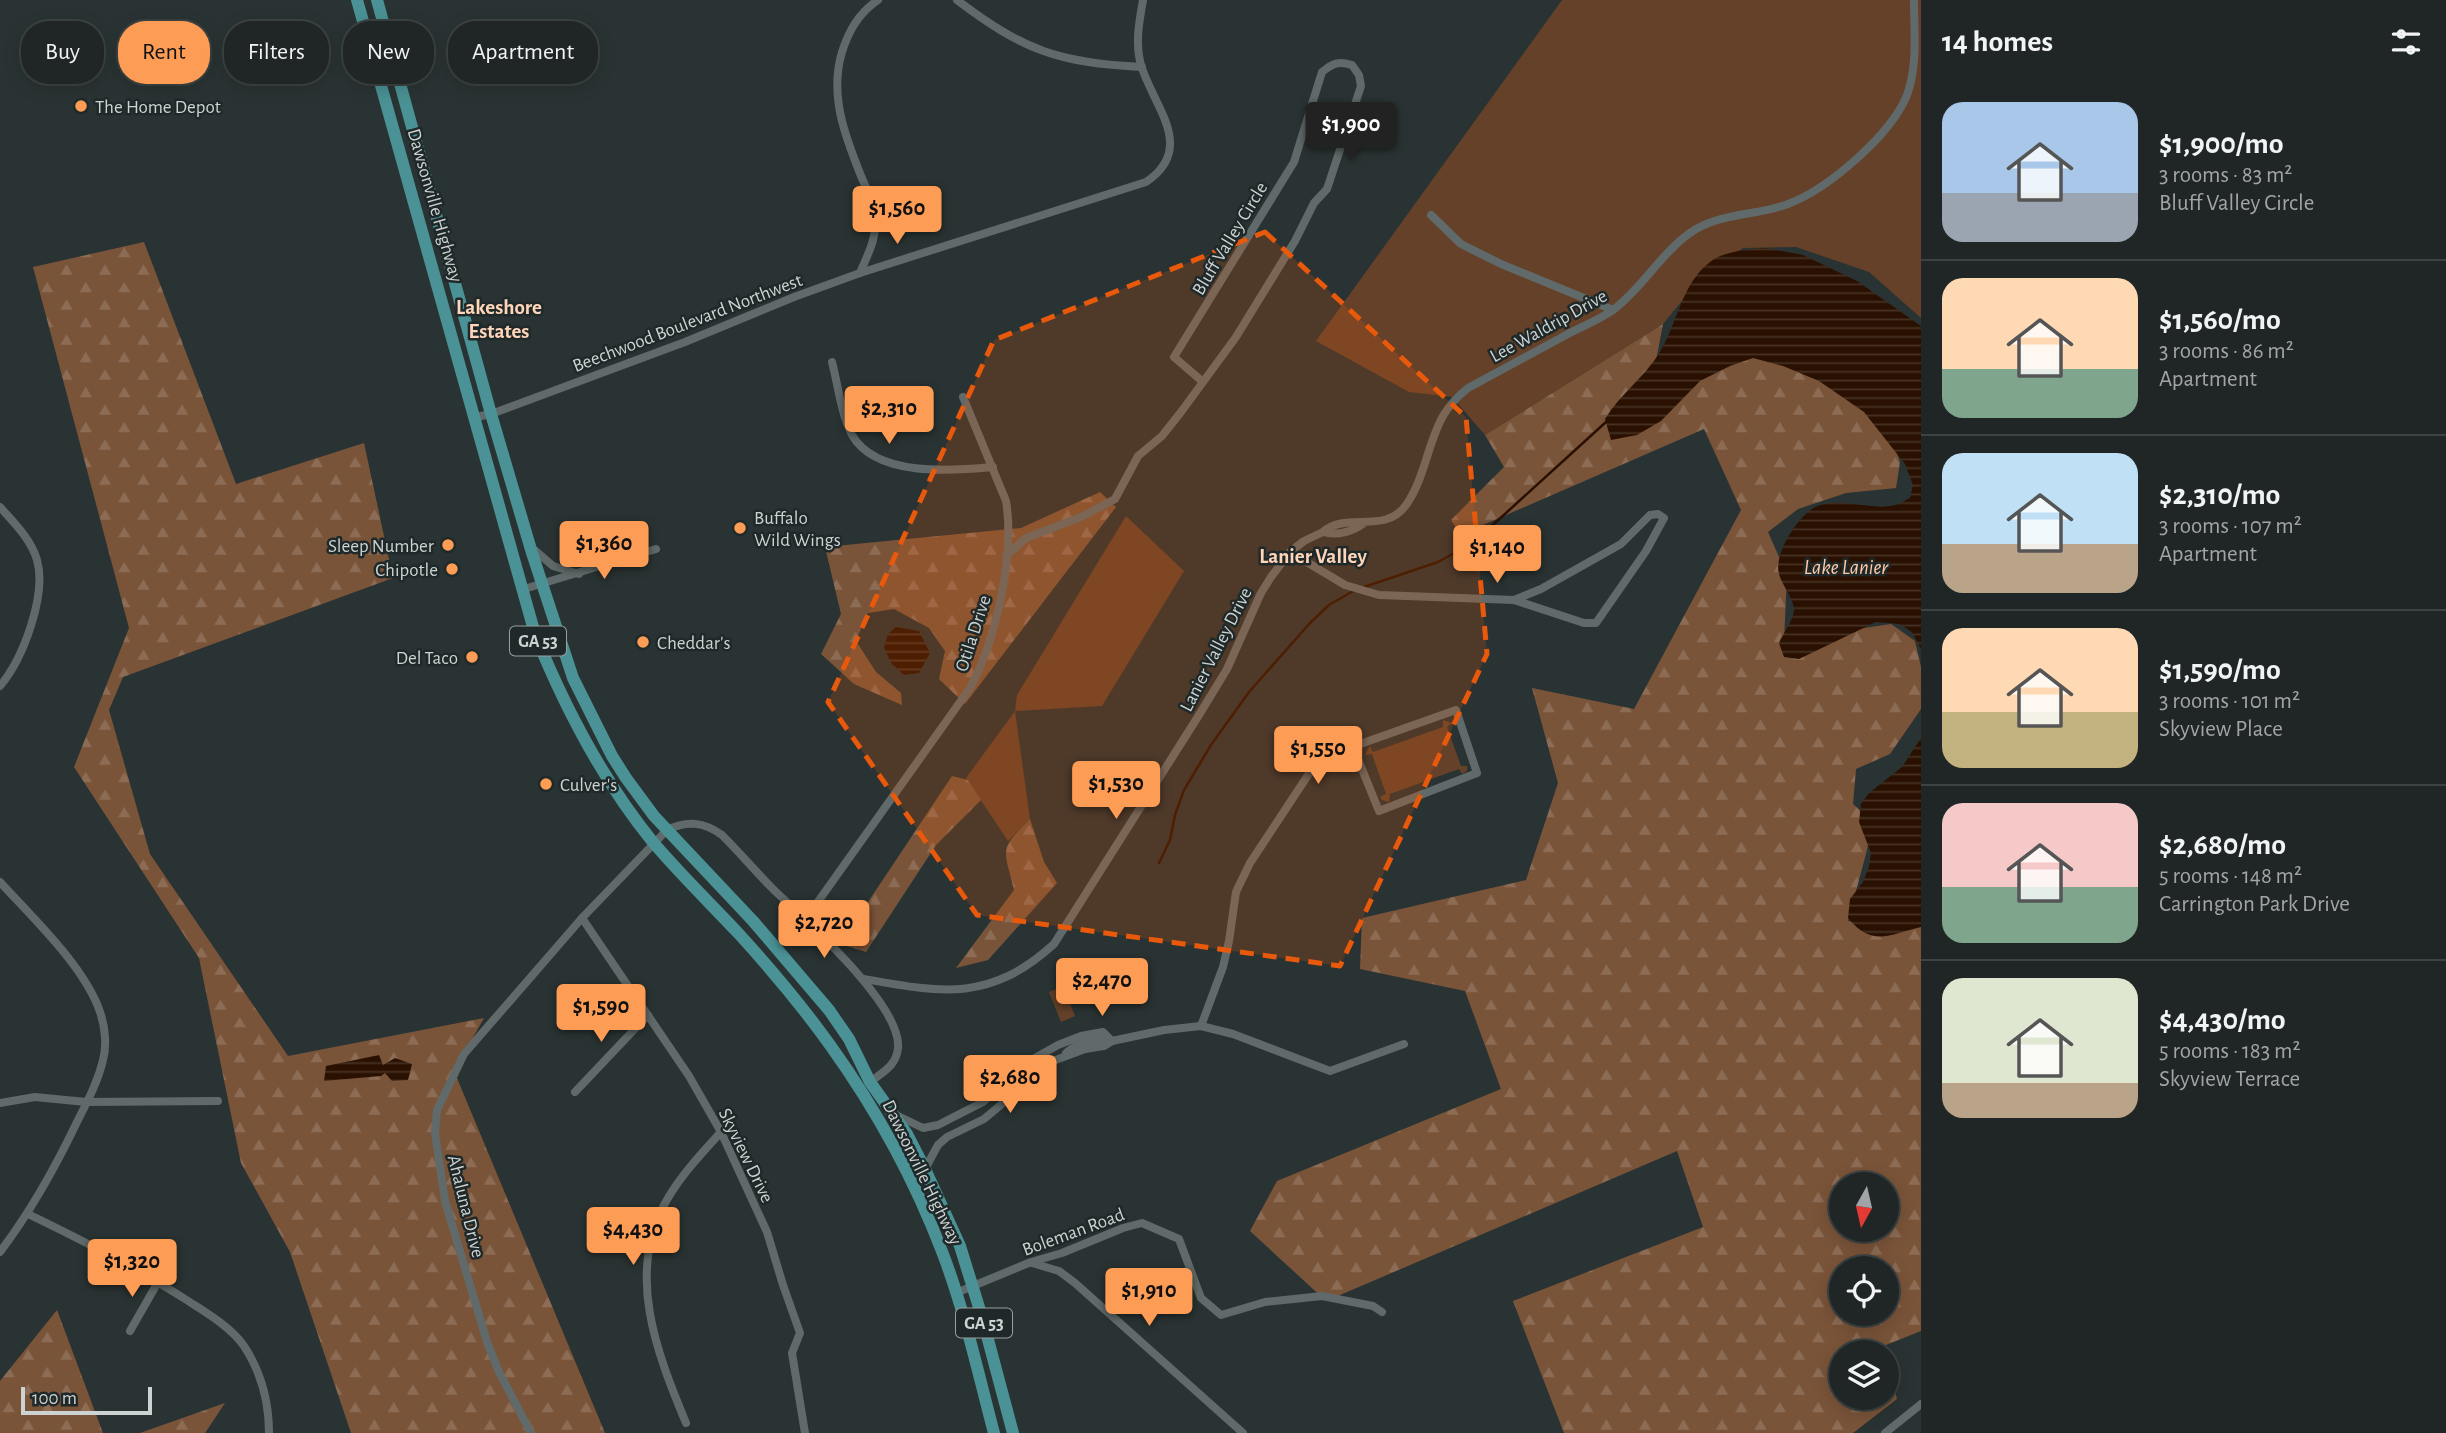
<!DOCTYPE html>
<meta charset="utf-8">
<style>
body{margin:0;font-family:"Alegreya Sans",sans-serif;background:#2d3232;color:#f1f3f6;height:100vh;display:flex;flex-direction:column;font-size:26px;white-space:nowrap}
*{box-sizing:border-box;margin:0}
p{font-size:23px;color:#a2a5a7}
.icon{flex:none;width:38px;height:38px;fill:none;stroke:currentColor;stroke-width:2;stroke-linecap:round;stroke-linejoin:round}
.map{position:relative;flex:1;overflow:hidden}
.drawer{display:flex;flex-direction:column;background:#202626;width:525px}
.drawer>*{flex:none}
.hud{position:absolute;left:21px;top:21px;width:665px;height:63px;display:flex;gap:14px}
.needle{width:46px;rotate:188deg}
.controls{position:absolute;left:1829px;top:1172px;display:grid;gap:14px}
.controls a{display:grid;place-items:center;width:70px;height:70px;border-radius:50%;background:#202626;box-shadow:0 4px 18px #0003,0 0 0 2px #3d4343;font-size:35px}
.scale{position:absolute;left:21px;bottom:18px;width:131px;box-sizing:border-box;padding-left:7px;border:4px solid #cdd2d2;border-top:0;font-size:19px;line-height:24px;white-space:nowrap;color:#cdd2d2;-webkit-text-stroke:5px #202929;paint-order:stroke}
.price{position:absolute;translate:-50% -60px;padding:0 16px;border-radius:7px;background:#fd9c55;color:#111;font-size:23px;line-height:46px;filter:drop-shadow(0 2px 4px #0008)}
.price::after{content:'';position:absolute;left:50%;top:42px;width:21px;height:16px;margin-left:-10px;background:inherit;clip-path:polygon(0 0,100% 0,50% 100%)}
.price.current{background:#222;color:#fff}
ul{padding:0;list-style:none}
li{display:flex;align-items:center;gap:21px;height:175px;padding:0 21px}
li+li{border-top:2px solid #3d4343}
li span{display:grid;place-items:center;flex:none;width:196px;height:140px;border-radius:21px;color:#555}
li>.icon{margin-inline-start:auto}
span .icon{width:84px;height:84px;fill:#fffc;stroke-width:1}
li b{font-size:30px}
h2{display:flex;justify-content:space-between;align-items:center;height:84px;padding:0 21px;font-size:30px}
.pill{padding:0 24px;border-radius:28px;background:#202626;box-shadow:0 4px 18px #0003,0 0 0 2px #3d4343;font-size:24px;line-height:63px}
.pill.current{background:#fd9c55;color:#111}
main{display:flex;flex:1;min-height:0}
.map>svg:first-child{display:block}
.green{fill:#644128}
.forest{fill:url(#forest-firs);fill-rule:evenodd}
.water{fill:url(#water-rules)}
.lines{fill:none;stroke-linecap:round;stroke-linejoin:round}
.stream{stroke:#291000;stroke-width:2.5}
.minor{stroke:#616a6a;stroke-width:8}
.primary{stroke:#4a9295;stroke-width:12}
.marked{fill:#e8590c;fill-opacity:0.2;stroke:#e8590c;stroke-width:5;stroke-dasharray:14 9;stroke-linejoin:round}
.poi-dot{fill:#fd9c55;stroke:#202929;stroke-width:2.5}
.labels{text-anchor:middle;stroke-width:5;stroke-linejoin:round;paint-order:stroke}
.shield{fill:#202929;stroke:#999f9f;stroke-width:2}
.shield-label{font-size:18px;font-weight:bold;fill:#cdd2d2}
.poi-label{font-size:19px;fill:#cdd2d2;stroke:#202929;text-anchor:start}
.street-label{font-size:19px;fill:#cdd2d2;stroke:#202929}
.neighbourhood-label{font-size:21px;font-weight:bold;fill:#ffd5b9;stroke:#202929}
.water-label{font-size:21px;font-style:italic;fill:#ffcaa7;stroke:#202929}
</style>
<main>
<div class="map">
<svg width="1921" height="1433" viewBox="0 0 1921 1433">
<defs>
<pattern id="forest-firs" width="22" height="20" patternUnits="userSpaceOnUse" patternTransform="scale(1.75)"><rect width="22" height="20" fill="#7a5439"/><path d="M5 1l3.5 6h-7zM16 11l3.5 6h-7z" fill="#8c6c55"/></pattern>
<pattern id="water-rules" width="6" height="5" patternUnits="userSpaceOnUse" patternTransform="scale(1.75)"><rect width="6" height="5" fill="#291000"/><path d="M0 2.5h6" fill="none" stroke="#473224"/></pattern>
</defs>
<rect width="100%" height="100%" fill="#2a3333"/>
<g class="green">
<path d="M 1562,0 L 1921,0 L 1921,318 L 1869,272 L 1796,247 L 1743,248 L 1700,279 L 1663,324 L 1485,435 L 1452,397 L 1409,392 L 1316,341 Z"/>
<path d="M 1126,516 L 1184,571 L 1102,706 L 1015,711 L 1030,819 L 1008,841 L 966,778 L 1015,711 L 1017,695 Z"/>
<path d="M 1443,720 L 1452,723 L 1447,727 L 1461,766 L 1467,766 L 1467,771 L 1462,774 L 1459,769 L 1390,794 L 1389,802 L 1382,800 L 1380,797 L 1386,794 L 1372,754 L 1365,755 L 1370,746 L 1373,752 L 1443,727 Z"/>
<path d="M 1063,986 L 1075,1016 L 1061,1022 L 1049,992 Z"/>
</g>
<g class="forest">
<path d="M 144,242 L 236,484 L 364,443 L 393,578 L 123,677 L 109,710 L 150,854 L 288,1056 L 484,1018 L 454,1071 L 605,1433 L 351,1433 L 290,1252 L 241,1163 L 199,958 L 74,767 L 129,628 L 33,267 Z"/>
<path d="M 1663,324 L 1655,366 L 1754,354 L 1827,382 L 1885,421 L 1900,462 L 1896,488 L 1846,493 L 1798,509 L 1768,532 L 1787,575 L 1784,640 L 1891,624 L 1915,641 L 1921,667 L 1921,709 L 1890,754 L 1856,769 L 1853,804 L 1872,821 L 1867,850 L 1848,921 L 1871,925 L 1921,915 L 1921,1331 L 1881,1347 L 1883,1353 L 1841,1353 L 1841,1398 L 1886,1398 L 1887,1364 L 1897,1399 L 1853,1433 L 1564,1433 L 1513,1301 L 1703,1227 L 1677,1151 L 1326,1301 L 1250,1231 L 1277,1181 L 1501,1089 L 1465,991 L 1360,969 L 1362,918 L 1526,880 L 1558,783 L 1532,688 L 1634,709 L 1741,510 L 1704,429 L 1460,535 L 1451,520 L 1504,467 L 1485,435 ZM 1841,1185 L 1886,1185 L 1886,1230 L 1841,1230 ZM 1841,1269 L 1886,1269 L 1886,1314 L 1841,1314 Z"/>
<path d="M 1100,492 L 1116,507 L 965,704 L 939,679 L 945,651 L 929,628 L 894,609 L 868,613 L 856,641 L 876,672 L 901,693 L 902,705 L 854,684 L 821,654 L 841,614 L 825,547 L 1021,528 Z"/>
<path d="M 952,776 L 968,780 L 981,800 L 936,845 L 866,952 L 840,944 Z"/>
<path d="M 1030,819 L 1044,862 L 1057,883 L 988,960 L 956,968 L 1014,890 C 1004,848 998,851 1030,819 Z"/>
<path d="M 57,1310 L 103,1433 L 0,1433 L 0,1381 Z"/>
<path d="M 225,1403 L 205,1433 L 140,1433 Z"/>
</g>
<g class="water">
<path d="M 1767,248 L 1803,255 L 1857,281 L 1921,326 L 1921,649 L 1912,632 L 1899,624 L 1876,622 L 1799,659 L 1784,657 L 1779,643 C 1783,633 1794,620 1794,609 C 1793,598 1782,585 1779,574 C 1773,554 1800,511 1820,505 C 1845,498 1873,511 1895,505 C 1900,504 1906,500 1910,498 L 1913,485 L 1905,464 L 1864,412 L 1819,381 L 1783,366 L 1753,358 L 1730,366 L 1700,381 L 1661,421 L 1637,435 L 1611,440 L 1605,419 C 1620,394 1645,377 1660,352 C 1677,324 1682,283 1710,262 C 1723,251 1751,249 1767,248 Z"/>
<path d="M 896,627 L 919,631 L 930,653 L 919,673 L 904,675 L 891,663 L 884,647 L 888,634 Z"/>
<path d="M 1921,738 L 1921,927 C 1891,934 1872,948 1848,918 L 1850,899 L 1863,882 L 1869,866 L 1871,853 L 1859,822 L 1861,804 L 1869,793 L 1902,767 Z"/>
<path d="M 379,1055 L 383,1065 L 395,1058 L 412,1064 L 408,1080 L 392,1081 L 385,1073 L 381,1076 L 324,1081 L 326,1066 Z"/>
</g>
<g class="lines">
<g class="stream">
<path d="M 1361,588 L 1438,562 L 1473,543 L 1606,422"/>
<path d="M 1159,863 L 1170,840 L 1175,815 L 1184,790 L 1211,745 L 1249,692 L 1310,623 L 1329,605 L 1355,590"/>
</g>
<g class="minor">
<path d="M 957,0 C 1023,50 1058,63 1142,67"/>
<path d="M 1431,215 L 1461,244 L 1501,264 L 1613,310"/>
<path d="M 860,273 C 867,256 878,236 875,217 C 873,203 867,189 861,176 C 845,136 829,95 842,52 C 849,30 859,13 878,0"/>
<path d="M 832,362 C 838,385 841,414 852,435 C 876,477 951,471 993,467"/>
<path d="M 476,417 L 491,414 L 685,342 L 794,297 L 860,273 L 1146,182 C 1197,148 1153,106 1141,65 C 1135,44 1139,22 1143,0"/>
<path d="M 0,507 C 14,523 31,539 37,560 C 47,595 23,659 0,686"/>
<path d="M 1364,523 C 1352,532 1337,536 1323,532 C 1346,511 1385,535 1406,505 C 1425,478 1428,442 1443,416 C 1450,404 1458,396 1468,388 C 1501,370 1533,353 1566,335 C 1581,327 1599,320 1613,310 C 1644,287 1663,249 1696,229 C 1724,213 1759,215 1788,204 C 1828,189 1891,135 1907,95 C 1918,65 1914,31 1914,0"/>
<path d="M 531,547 L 553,566 L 579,574"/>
<path d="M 1290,552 L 1345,585 L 1379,595 L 1514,600 L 1584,623 L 1596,623 L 1646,551 L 1664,518 L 1658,514 L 1650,515 L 1621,544 L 1541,589 L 1514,600"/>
<path d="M 1006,556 L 1026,538 L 1081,517 L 1115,499 L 1138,456 L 1162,436 L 1181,412 L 1236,337 L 1295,241 L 1314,203 L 1327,189 L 1361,86 L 1359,75 L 1352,65 C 1338,61 1333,63 1322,72 L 1294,162 L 1174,357 L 1203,382"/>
<path d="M 524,589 L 656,549"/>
<path d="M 0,882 C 32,917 85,967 100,1012 C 105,1026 107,1046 103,1060 C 98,1082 86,1104 76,1124 C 54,1170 31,1211 0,1252"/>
<path d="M 582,918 L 689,1076 L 721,1132 L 767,1232 L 783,1285 L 800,1333 L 792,1353 L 805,1433"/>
<path d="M 805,920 L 970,688 C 996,640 1015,555 1006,501 L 963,397"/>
<path d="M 864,979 C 943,993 990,1002 1054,944 L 1199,715 L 1227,669 L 1261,593 L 1271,577 L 1290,552 L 1304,541 L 1323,532"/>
<path d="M 1201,1026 L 1223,967 L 1229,941 L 1236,892 L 1250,863 L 1312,769 L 1332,754 L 1456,710 L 1477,773 L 1379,811 L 1353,747"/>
<path d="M 1066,1053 C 1079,1042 1096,1038 1112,1041"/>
<path d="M 575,1092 L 648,1015"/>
<path d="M 0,1103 L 35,1097 L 86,1102 L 218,1101"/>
<path d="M 896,1115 L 923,1128 L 938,1125 L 983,1102 L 1035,1058 L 1058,1045 L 1081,1036 L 1103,1032 L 1112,1041"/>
<path d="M 925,1169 L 938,1145 L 947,1137 L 984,1119 L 1053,1061 L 1085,1049 L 1104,1046 L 1112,1041 L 1164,1030 L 1201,1026 L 1233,1034 L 1330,1071 L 1404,1044"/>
<path d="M 28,1214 C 82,1240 135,1267 185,1299 C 205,1312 230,1326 244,1346 C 261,1372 269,1402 269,1433"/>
<path d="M 1032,1263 L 1059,1271 L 1075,1283 L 1243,1433"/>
<path d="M 956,1293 L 1031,1262 L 1062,1253 L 1123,1228 L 1142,1223 L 1179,1239 L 1201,1298 L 1221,1315 L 1265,1302 L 1322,1296 L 1373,1306 L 1382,1312"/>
<path d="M 130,1331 L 158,1282"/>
<path d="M 686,1423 C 657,1353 624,1271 668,1198 C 682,1174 702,1153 721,1132"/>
<path d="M 531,1433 L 499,1372 L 487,1342 L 445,1201 L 435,1133 L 437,1110 L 464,1054 L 582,918 L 667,830 C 687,820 704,822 722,835 C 740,853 756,872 774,890 C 804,919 902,1005 898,1048 C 896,1067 882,1072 869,1083"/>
<path d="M 1885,1433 L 1921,1404"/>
</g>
<g class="primary">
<path d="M 357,0 L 535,634 C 565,708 601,778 652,841 C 679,873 710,903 739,934 C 771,969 802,1006 830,1045 C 876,1109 915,1180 943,1254 C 965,1312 978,1373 994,1433"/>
<path d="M 377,0 L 491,414 L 532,553 L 573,678 L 612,756 L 626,778 L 654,816 L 753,921 L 829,1010 L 849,1039 L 870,1082 L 907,1134 L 925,1169 L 960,1246 L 982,1317 L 1013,1433"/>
</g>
</g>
<path class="marked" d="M 1265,232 L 1466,417 L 1487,654 L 1340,966 L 977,915 L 828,702 L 994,340 Z"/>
<g class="poi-dot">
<circle cx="81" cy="106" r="7"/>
<circle cx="740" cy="528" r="7"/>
<circle cx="448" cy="545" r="7"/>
<circle cx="452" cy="569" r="7"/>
<circle cx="643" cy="642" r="7"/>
<circle cx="472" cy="657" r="7"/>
<circle cx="546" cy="784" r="7"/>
</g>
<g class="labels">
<g class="shield">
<rect x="510" y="626.5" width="56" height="29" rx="5"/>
<rect x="956" y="1308.5" width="56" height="29" rx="5"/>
</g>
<g class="shield-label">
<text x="538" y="647">GA 53</text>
<text x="984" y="1329">GA 53</text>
</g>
<g class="poi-label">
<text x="95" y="113">The Home Depot</text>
<text x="754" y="524">Buffalo<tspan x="754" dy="22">Wild Wings</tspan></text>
<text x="434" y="552" text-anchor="end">Sleep Number</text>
<text x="438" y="576" text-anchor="end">Chipotle</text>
<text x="657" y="649">Cheddar's</text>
<text x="458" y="664" text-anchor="end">Del Taco</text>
<text x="560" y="791">Culver's</text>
</g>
<g class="street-label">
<text transform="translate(436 205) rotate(74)" y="7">Dawsonville Highway</text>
<text transform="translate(1229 238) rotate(-59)" y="7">Bluff Valley Circle</text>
<text transform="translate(687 322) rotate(-21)" y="7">Beechwood Boulevard Northwest</text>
<text transform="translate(1548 325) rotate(-29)" y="7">Lee Waldrip Drive</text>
<text transform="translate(972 633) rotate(-72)" y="7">Otila Drive</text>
<text transform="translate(1215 649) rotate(-63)" y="7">Lanier Valley Drive</text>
<text transform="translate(747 1155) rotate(64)" y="7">Skyview Drive</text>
<text transform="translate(923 1172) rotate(64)" y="7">Dawsonville Highway</text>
<text transform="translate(467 1206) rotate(76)" y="7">Ahaluna Drive</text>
<text transform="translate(1073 1231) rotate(-20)" y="7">Boleman Road</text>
</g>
<g class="neighbourhood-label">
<text x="499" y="314">Lakeshore<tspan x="499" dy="24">Estates</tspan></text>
<text x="1313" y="563">Lanier Valley</text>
</g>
<g class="water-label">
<text x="1846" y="574">Lake Lanier</text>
</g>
</g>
</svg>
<div class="controls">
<a><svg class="needle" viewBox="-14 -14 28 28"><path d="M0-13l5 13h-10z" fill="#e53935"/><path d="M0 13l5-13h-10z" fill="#a2a5a7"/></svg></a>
<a><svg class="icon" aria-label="locate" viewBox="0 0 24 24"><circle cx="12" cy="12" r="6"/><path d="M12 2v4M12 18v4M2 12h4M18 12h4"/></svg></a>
<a><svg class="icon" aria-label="layers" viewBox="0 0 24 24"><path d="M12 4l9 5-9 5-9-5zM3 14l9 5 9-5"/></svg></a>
</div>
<div class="scale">100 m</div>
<b class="price current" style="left:1351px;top:162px">$1,900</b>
<b class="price" style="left:897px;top:246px">$1,560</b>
<b class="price" style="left:889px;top:446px">$2,310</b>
<b class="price" style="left:604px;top:581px">$1,360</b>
<b class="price" style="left:1497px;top:585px">$1,140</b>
<b class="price" style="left:1318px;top:786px">$1,550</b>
<b class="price" style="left:1116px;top:821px">$1,530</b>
<b class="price" style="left:824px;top:960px">$2,720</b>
<b class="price" style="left:1102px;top:1018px">$2,470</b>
<b class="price" style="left:601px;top:1044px">$1,590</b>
<b class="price" style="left:1010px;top:1115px">$2,680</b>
<b class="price" style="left:633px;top:1267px">$4,430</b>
<b class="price" style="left:132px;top:1299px">$1,320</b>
<b class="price" style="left:1149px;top:1328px">$1,910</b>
<div class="hud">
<a class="pill">Buy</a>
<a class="pill current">Rent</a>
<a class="pill">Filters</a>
<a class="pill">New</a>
<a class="pill">Apartment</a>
</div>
</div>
<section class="drawer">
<h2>14 homes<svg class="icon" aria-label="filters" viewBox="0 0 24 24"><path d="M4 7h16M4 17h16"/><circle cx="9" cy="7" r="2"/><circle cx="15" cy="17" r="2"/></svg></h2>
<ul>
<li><span style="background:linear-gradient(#a9c7e8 65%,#9aa5b1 0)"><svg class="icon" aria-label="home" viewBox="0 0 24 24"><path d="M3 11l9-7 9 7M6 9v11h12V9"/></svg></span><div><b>$1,900/mo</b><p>3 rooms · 83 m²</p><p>Bluff Valley Circle</p></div></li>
<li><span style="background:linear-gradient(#ffd9b3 65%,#7fa58c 0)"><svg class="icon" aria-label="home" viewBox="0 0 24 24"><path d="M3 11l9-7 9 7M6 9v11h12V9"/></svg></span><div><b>$1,560/mo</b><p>3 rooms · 86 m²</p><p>Apartment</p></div></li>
<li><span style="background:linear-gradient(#bfe0f5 65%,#b9a48a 0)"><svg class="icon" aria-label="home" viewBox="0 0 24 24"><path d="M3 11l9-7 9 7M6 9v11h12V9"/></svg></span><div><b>$2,310/mo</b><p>3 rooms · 107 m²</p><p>Apartment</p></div></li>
<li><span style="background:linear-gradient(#ffd9b3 60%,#c2b280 0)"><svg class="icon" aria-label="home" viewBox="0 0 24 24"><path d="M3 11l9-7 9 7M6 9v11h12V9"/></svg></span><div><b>$1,590/mo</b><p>3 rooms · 101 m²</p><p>Skyview Place</p></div></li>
<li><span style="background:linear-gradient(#f6c9c9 60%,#7fa58c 0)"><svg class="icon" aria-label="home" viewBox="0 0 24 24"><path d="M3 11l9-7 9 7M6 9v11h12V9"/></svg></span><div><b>$2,680/mo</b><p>5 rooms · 148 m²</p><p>Carrington Park Drive</p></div></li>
<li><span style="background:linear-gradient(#dfe7d0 75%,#b9a48a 0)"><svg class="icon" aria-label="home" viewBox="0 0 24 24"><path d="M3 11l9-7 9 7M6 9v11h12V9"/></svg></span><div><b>$4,430/mo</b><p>5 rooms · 183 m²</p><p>Skyview Terrace</p></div></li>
</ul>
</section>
</main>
